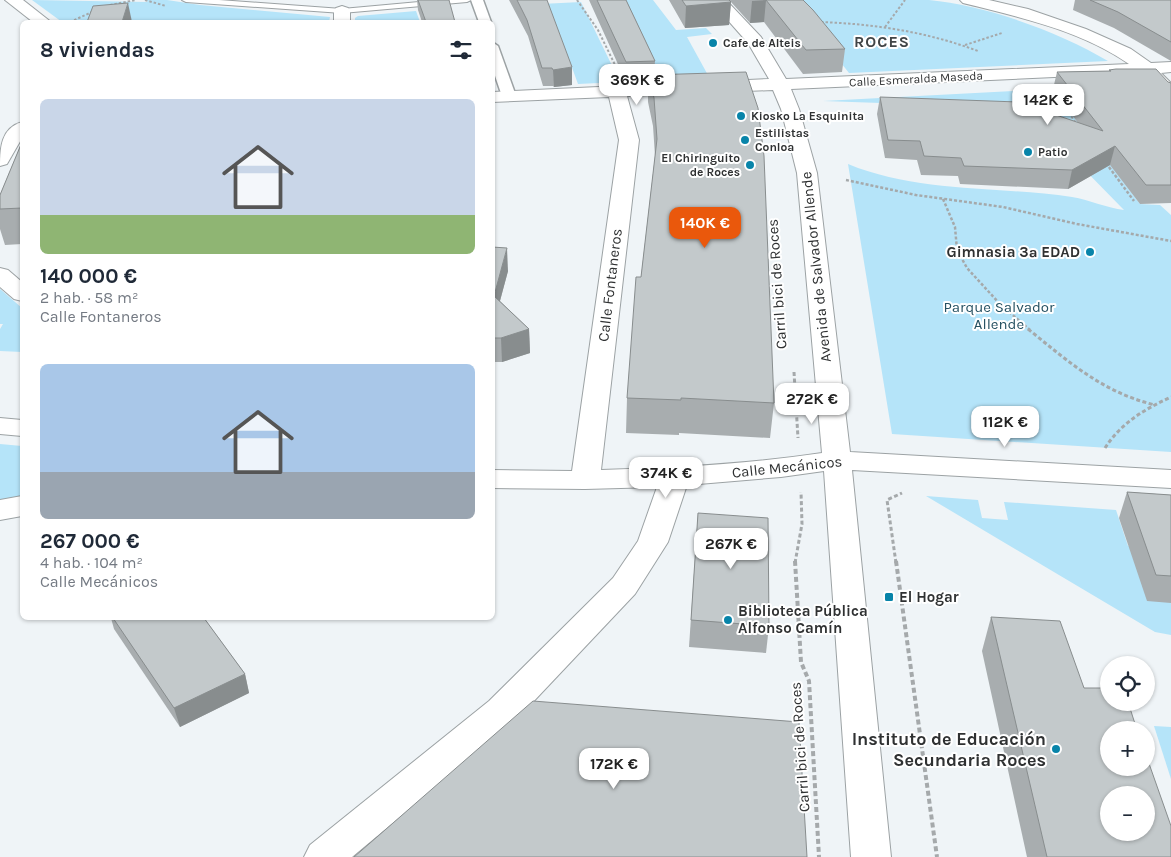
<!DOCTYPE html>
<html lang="es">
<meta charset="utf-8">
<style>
body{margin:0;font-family:Karla,sans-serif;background:#f2f2f3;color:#1f2937;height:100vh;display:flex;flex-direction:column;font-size:19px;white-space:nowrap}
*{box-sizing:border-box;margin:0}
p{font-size:16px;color:#747a83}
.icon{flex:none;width:28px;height:28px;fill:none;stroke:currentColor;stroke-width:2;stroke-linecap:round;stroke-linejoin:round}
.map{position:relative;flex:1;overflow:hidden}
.details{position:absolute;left:20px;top:20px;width:475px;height:600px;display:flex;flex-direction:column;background:#fff;border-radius:8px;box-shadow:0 1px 4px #0004}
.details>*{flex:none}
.buttons{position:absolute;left:1100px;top:656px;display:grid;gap:10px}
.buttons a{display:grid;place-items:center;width:55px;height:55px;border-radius:50%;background:#fff;box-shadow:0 1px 4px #0004;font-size:25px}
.price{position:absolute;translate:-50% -42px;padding:0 11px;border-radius:10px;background:#fff;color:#222;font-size:16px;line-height:32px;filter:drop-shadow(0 1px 2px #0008)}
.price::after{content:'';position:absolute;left:50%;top:30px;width:15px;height:11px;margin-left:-8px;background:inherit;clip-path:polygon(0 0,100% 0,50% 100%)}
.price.active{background:#ea580c;color:#fff}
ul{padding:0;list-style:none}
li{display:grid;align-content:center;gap:10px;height:265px;padding:0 20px}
li span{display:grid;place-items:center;height:155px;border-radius:8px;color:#555}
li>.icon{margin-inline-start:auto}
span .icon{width:90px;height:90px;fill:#fffc;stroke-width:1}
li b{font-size:21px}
h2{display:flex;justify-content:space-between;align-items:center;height:60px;padding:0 20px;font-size:21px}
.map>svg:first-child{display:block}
.green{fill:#b5e4f9}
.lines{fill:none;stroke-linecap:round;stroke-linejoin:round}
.service-casing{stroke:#9ca2a4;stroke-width:2}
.pedestrian-casing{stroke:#9ca2a4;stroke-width:3}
.minor-casing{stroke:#9ca2a4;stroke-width:2}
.path-far3{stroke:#a5a9ab;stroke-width:2;stroke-dasharray:2.5 2;stroke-linecap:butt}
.path-far2{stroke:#a5a9ab;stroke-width:2.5;stroke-dasharray:3 2;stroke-linecap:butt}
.path-far1{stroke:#a5a9ab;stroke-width:3;stroke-dasharray:4 2.5;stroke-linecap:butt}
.path{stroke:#a5a9ab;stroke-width:4;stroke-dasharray:5 3;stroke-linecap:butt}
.service{fill:#fff;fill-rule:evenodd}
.pedestrian{fill:#fff;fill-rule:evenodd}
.minor{fill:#fff;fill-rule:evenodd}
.wall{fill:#a8adaf}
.shaded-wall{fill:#888d8e}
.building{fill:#c3c9cb;stroke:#888d8e;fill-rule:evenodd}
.poi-dot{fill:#0884a9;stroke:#fff;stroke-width:2}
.labels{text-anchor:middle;stroke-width:4;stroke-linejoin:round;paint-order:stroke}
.far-poi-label{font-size:12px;font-weight:bold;fill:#2f3132;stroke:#fff;text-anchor:start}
.far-street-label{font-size:12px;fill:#2f3132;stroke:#fff}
.poi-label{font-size:15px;font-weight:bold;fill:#2f3132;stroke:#fff;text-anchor:start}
.street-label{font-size:15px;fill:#2f3132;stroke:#fff}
.park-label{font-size:15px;fill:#255162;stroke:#fff}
.far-district-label{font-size:16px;font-weight:bold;letter-spacing:1px;fill:#414547;stroke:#fff}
.near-poi-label{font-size:18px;font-weight:bold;fill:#2f3132;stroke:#fff;text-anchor:end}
</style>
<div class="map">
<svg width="1171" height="857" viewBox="0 0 1171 857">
<rect width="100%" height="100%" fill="#eff4f7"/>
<g class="green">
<path d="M 32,0 L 148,2 L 145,0 L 167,0 L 200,5 L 330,17 L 329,22 L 62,22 Z"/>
<path d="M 613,0 L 653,0 L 676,30 L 706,28 L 712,34 L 687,37 L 709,77 L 662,79 L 636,32 Z"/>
<path d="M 788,0 C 819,0 851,0 883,0 C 898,0 914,0 929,0 C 985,5 1060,32 1108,61 L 849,73 L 811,25 Z"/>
<path d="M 581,2 L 620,82 L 578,84 L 560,35 L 541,4 Z"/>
<path d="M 416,11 L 420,22 L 355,22 L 355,18 L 358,16 Z"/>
<path d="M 1053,89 L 1140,204 L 1160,205 L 1171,215 L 1171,452 L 892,434 L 848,164 C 918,193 998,186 1072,197 C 1090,200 1107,208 1124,210 L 1024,108 L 823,101 Z"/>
<path d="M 0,289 L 22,308 L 22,352 L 0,351 L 0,329 L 3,324 L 0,324 Z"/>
<path d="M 0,444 L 22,446 L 22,497 L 0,502 Z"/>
<path d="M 926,496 L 978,500 L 982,518 L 1008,520 L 1004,502 L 1116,510 L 1128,546 L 1135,547 L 1171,603 L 1171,635 L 1155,632 Z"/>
<path d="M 1154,726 L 1171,727 L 1171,779 Z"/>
</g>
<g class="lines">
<g class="service-casing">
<path id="service" d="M 182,0 L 219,0 L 342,9 L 441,0 L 471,0 L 467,2 L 342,13 L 186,2 Z"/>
</g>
<g class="pedestrian-casing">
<g id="pedestrian">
<path d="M 471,0 L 483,0 L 491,22 L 479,22 Z"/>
<path d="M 492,42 L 498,46 L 516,96 L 514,99 L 509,100 L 502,96 L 492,67 Z"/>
</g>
</g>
<g class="minor-casing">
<g id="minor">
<path d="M 5,0 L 23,0 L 51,22 L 33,22 Z"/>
<path d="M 710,0 L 726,0 L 761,37 L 786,79 L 1129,64 C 1080,30 1019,17 963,3 L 960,0 L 989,0 L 1028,9 L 1086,29 L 1131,49 L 1151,63 L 1171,62 L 1171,72 L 1161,73 L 1171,83 L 1171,99 L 1165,98 L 1142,73 L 791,89 L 799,109 L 817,173 L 850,452 L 1171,470 L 1171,488 L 852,470 L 891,857 L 851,857 L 824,471 L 781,477 L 687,485 L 668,542 L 635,594 L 515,721 L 352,857 L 304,857 L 310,845 L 489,701 L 613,578 L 638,541 L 657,487 L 585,489 L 492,488 L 492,470 L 572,471 L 619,140 L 609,97 L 492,102 L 492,92 L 769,79 L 748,43 ZM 773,90 L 781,109 L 797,173 L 822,453 C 749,464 675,468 601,470 L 639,140 L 627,96 Z"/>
<path d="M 342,6 L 348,8 L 350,11 L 350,22 L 334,22 L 334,11 L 336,8 Z"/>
<path d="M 22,122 L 22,138 L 7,164 L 0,166 C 0,148 1,128 22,122 Z"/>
<path d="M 0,268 L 8,270 L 22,282 L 22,301 L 14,299 L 0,287 Z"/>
<path d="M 0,418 L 22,420 L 22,436 L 0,434 Z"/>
<path d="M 22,496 L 22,516 L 0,520 L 0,500 Z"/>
</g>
</g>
<g class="path-far3">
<path d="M 145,0 L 166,6"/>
<path d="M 577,0 L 598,30 L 617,69"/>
<path d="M 110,5 L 136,0"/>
<path d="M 70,22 L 92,12"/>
<path d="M 821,22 C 875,24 927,32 978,51"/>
<path d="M 885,27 L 905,0"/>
<path d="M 965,45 L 1002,33"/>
<path d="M 1055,95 L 1077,124"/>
</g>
<g class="path-far2">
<path d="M 1106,163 L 1134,201"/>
<path d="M 846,180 L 916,195 L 1003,207 L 1077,224 L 1171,241"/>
<path d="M 943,199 L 955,227 L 957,250 L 967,268 L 999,303 L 1030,330"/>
</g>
<g class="path-far1">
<path d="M 1028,329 C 1069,362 1102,392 1155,405"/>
<path d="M 794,372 L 798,438"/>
<path d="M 1105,448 C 1121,423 1145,409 1171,397"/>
<path d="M 795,563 L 802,524 L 801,492"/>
<path d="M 896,563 L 887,500 L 902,493"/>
</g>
<g class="path">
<path d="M 795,561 L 801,662 L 809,681 L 819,857"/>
<path d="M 896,561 L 937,857"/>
</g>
<use href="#service" class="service"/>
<use href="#pedestrian" class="pedestrian"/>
<use href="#minor" class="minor"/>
</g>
<g class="wall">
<path d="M 417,0 L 418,0 L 455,22 L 422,22 L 418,10 Z"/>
<path d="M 509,0 L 547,0 L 572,85 L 554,87 L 553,86 L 543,86 L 528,36 Z"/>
<path d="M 589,0 L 626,0 L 655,61 L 654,74 L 774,403 L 770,438 L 679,433 L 679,435 L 626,433 L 627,398 L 655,156 L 653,126 L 648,102 L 648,81 L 626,82 Z"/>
<path d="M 669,0 L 803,0 L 845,49 L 842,72 L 803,74 L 764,22 L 750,23 L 731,2 L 729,25 L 685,28 Z"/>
<path d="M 1075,0 L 1171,0 L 1171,61 L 1114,28 L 1073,10 Z"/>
<path d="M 1109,70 L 1171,83 L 1171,203 L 1140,204 L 1110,165 L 1068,189 L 960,184 L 958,176 L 921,175 L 917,160 L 885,158 L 877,114 L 880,97 L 1078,123 L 1053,89 L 1057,72 L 1109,71 Z"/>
<path d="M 22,142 L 22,244 L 5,245 L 0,229 L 0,195 Z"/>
<path d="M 492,247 L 508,271 L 500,301 L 529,329 L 530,353 L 502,362 L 492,362 Z"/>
<path d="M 1127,492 L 1171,495 L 1171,603 L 1147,601 L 1119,518 Z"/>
<path d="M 698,513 L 769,626 L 766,653 L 689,647 Z"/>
<path d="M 991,617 L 1084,688 L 1171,857 L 1027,857 L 982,651 Z"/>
<path d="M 111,618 L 204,618 L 245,674 L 249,693 L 180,727 L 114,629 Z"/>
</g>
<g class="shaded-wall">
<path d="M 766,0 L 764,22 L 750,23 L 752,1 Z"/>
<path d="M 731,2 L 729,25 L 685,28 L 686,6 Z"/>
<path d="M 128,3 L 132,22 L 122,22 Z"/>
<path d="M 572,67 L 572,85 L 554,87 L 553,70 Z"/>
<path d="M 494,107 L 495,122 L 492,128 L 492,111 Z"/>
<path d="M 1115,146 L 1110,165 L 1068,189 L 1072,170 Z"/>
<path d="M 507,248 L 508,271 L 495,319 L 494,296 Z"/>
<path d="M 529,329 L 530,353 L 502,362 L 501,338 Z"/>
<path d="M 245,674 L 249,693 L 180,727 L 174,708 Z"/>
</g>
<g class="building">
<path d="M 418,0 L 449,0 L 455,22 L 426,22 Z"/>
<path d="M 517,0 L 547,0 L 572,67 L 553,70 L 552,68 L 542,68 L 527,20 Z"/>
<path d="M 597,0 L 626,0 L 655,61 L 626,62 Z"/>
<path d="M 682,0 L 729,0 L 731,2 L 686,6 Z"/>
<path d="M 766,0 L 803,0 L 813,10 L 845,49 L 806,50 Z"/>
<path d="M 1090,0 L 1171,0 L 1171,42 L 1118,12 Z"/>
<path d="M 128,3 L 122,22 L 87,22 L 93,6 Z"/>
<path d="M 1116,69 L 1156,69 L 1168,82 L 1171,83 L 1171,185 L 1146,185 L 1115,146 L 1072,170 L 964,166 L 961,158 L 924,156 L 920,141 L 888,140 L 880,97 L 1018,102 L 1103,131 L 1057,72 L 1111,71 L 1109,70 Z"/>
<path d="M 746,72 L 758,108 L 764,156 L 774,403 L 681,398 L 681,400 L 627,398 L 636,277 L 641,277 L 657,139 L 654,98 L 649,75 Z"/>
<path d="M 22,142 L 22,208 L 0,209 L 0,195 Z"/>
<path d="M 492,247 L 507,248 L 494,296 L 529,329 L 501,338 L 492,338 Z"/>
<path d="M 1127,492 L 1171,495 L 1171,576 L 1156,575 Z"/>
<path d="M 698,513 L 768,518 L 769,626 L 691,620 Z"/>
<path d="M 991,617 L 1060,621 L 1084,688 L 1109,688 L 1109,702 L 1128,702 L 1137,730 L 1109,730 L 1109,768 L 1146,768 L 1146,755 L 1171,826 L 1171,857 L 1047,857 ZM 1109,795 L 1146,795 L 1146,832 L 1109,832 Z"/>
<path d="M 113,618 L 204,618 L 245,674 L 174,708 Z"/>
<path d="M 533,701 L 799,722 L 807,857 L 354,857 Z"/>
</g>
<g class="poi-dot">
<circle cx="713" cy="43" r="5"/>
<circle cx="741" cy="116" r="5"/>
<circle cx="745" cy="140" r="5"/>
<circle cx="1028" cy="152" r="5"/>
<circle cx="750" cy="165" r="5"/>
<circle cx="1090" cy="252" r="5"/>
<rect x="884" y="592" width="10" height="10" rx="2.5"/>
<circle cx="728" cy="620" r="5"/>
<circle cx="1056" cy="749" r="5"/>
</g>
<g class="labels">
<g class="far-poi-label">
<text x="723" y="47">Cafe de Alteis</text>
<text x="751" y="120">Kiosko La Esquinita</text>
<text x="755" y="137">Estilistas<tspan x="755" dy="14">Conloa</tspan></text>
<text x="1038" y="156">Patio</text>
<text x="740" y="162" text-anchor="end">El Chiringuito<tspan x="740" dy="14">de Roces</tspan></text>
</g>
<g class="far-street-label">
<text transform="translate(916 79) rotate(-3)" y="4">Calle Esmeralda Maseda</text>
</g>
<g class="poi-label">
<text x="1080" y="257" text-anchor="end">Gimnasia 3ª EDAD</text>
<text x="899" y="602">El Hogar</text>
<text x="738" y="616">Biblioteca Pública<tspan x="738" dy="17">Alfonso Camín</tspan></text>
</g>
<g class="street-label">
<text transform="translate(816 267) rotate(-96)" y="5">Avenida de Salvador Allende</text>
<text transform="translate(777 284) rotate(-94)" y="5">Carril bici de Roces</text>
<text transform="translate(610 285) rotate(-83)" y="5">Calle Fontaneros</text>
<text transform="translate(787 467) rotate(-6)" y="5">Calle Mecánicos</text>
<text transform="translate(800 747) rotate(-94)" y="5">Carril bici de Roces</text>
</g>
<g class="park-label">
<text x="999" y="312">Parque Salvador<tspan x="999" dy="17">Allende</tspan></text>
</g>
<g class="far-district-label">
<text x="882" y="47">ROCES</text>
</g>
<g class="near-poi-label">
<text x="1046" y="745">Instituto de Educación<tspan x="1046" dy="21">Secundaria Roces</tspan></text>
</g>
</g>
</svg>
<div class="buttons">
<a><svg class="icon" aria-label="locate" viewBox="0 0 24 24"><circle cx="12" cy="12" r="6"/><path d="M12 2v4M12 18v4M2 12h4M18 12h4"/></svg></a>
<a>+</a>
<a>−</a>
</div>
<b class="price" style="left:637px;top:106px">369K €</b>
<b class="price" style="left:1048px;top:126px">142K €</b>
<b class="price active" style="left:705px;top:249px">140K €</b>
<b class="price" style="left:812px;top:425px">272K €</b>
<b class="price" style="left:1005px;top:448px">112K €</b>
<b class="price" style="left:666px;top:499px">374K €</b>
<b class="price" style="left:731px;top:570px">267K €</b>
<b class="price" style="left:614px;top:790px">172K €</b>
<section class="details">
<h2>8 viviendas<svg class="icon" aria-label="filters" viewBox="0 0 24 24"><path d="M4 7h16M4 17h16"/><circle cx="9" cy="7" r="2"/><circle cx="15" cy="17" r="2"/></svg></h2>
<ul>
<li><span style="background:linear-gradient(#c9d6e8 75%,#8fb573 0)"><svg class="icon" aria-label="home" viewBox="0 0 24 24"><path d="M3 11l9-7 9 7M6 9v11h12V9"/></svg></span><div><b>140 000 €</b><p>2 hab. · 58 m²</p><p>Calle Fontaneros</p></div></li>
<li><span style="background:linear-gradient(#a9c7e8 70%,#9aa5b1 0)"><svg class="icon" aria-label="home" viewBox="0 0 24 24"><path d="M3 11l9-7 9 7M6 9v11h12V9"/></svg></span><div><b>267 000 €</b><p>4 hab. · 104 m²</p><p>Calle Mecánicos</p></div></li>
</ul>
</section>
</div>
